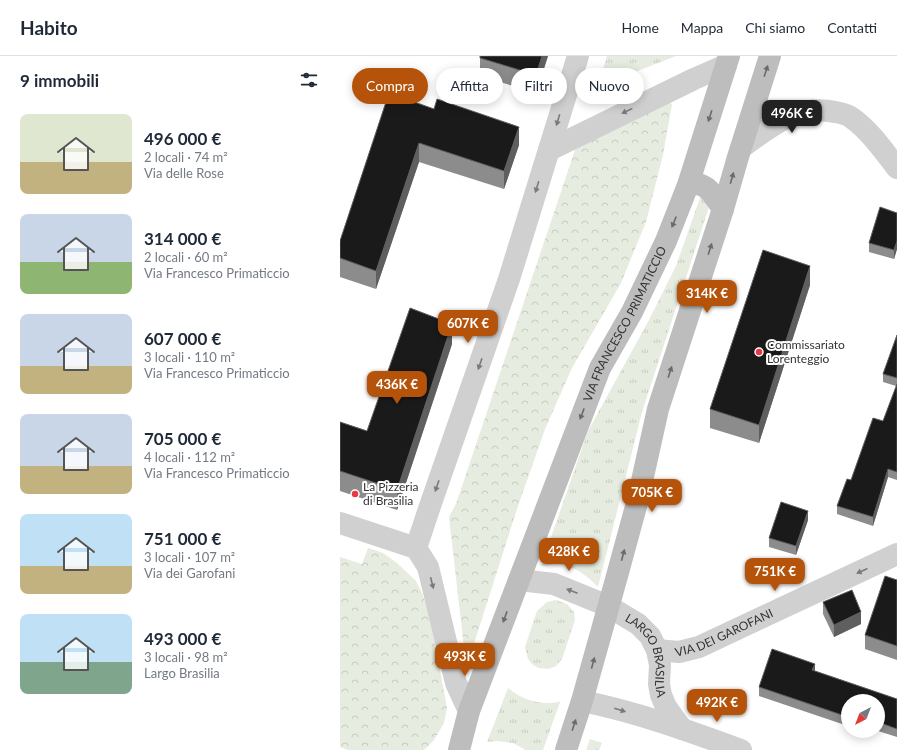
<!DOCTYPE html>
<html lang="it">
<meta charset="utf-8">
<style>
body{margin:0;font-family:Lato,sans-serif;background:#f6f6f7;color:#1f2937;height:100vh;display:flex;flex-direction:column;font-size:15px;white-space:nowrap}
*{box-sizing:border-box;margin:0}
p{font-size:13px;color:#747a83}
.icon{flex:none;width:22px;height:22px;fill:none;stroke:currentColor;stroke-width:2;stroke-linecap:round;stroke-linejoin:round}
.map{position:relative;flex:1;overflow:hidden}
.details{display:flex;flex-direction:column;background:#fff;width:340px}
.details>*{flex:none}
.hud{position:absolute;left:12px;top:12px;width:380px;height:36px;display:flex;gap:8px}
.needle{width:26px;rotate:222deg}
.tools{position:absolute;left:501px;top:638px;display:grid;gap:8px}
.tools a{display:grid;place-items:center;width:44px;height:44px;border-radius:50%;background:#fff;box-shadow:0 2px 10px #0003;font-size:20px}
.price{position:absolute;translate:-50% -34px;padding:0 9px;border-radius:8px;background:#b45309;color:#fff;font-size:13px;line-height:26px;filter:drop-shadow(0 1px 2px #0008)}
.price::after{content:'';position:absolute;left:50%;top:24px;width:12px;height:9px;margin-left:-6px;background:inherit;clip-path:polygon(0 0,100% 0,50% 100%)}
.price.selected{background:#222;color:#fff}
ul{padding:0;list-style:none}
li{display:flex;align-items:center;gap:12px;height:100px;padding:0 20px}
li span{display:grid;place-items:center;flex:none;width:112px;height:80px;border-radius:8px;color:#555}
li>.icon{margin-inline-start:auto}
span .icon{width:48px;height:48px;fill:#fffc;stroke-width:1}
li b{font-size:17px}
h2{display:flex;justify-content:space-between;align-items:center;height:48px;padding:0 20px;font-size:17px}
.tag{padding:0 14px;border-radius:18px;background:#fff;box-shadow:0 2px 10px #0003;font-size:14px;line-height:36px}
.tag.selected{background:#b45309;color:#fff}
header{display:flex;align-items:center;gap:24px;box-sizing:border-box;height:56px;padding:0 20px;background:#fff;border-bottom:1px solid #e0e1e3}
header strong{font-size:19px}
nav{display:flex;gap:22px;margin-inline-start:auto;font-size:14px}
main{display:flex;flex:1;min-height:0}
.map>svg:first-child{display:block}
.grass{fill:url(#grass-tufts)}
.park{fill:url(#park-crowns)}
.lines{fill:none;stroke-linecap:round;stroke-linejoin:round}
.street{stroke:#d0d0d0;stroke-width:22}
.secondary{stroke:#bdbdbd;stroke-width:22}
.wall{fill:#8c8c8c}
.shaded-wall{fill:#5f5f5f}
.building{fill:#1a1a1a;stroke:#5f5f5f}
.oneway{fill:#6a6a6a}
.oneway2{fill:#7a7a7a}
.poi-dot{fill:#e63946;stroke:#fff;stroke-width:1.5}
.labels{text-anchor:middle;stroke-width:4;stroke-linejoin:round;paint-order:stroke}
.street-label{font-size:12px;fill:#333;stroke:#fff}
.poi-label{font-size:12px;fill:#333;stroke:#fff;text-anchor:start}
</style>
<header>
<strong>Habito</strong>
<nav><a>Home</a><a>Mappa</a><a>Chi siamo</a><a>Contatti</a></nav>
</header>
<main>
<section class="details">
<h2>9 immobili<svg class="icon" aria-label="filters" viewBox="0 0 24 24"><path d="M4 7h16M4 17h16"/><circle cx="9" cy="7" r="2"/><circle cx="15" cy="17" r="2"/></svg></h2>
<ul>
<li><span style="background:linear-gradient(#dfe7d0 60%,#c2b280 0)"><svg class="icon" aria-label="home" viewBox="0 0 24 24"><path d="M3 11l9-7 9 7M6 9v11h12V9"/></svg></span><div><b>496 000 €</b><p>2 locali · 74 m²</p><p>Via delle Rose</p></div></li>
<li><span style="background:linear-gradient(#c9d6e8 60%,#8fb573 0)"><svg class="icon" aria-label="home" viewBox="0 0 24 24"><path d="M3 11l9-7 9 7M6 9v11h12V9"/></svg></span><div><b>314 000 €</b><p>2 locali · 60 m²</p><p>Via Francesco Primaticcio</p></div></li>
<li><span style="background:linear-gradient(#c9d6e8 65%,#c2b280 0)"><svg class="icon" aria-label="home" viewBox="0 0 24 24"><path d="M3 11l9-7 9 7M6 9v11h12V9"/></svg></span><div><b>607 000 €</b><p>3 locali · 110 m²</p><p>Via Francesco Primaticcio</p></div></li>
<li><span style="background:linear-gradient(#c9d6e8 65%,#c2b280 0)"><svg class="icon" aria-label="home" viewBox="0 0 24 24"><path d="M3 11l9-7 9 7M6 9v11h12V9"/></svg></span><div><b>705 000 €</b><p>4 locali · 112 m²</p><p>Via Francesco Primaticcio</p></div></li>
<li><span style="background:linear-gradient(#bfe0f5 65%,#c2b280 0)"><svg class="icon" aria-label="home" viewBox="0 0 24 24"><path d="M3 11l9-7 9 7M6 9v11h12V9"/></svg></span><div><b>751 000 €</b><p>3 locali · 107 m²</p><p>Via dei Garofani</p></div></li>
<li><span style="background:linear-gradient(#bfe0f5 60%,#7fa58c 0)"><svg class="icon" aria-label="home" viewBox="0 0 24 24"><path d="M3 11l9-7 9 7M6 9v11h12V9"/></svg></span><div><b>493 000 €</b><p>3 locali · 98 m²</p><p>Largo Brasilia</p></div></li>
</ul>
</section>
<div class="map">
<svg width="557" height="694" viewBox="0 0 557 694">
<defs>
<pattern id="grass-tufts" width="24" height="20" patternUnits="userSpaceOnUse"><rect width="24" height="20" fill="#e6ecdf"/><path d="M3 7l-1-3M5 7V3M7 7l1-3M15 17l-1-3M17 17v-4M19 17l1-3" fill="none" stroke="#c6cbc0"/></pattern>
<pattern id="park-crowns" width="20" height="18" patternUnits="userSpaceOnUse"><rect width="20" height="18" fill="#e6ecdf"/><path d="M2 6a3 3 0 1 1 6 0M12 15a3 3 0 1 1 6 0" fill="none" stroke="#c6cbc0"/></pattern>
</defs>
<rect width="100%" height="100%" fill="#fff"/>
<g class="grass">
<path d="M 267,0 L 336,0 L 267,27 L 264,26 L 261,20 Z"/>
<path d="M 366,138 L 370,148 L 302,356 L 258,531 C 248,520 233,509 217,508 C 212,508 206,510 201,510 L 248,375 L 309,264 L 336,210 L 360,142 Z"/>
<path d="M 216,544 L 227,548 L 234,556 L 235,564 L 222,603 L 216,610 L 208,613 L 199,612 L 193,609 L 188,603 L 185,591 L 197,555 L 207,546 Z"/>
<path d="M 168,632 C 184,645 200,649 220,646 L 203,694 L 186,694 L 173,687 L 157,685 L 147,686 Z"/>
<path d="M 250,683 L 262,687 L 259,694 L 246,694 Z"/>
</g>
<g class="park">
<path d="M 326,44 L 332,48 L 323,99 L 306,166 L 281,227 L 232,312 L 205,373 L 177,453 L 130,600 L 125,600 L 109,461 L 116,448 L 236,91 Z"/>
<path d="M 28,492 L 43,497 L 57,507 L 76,525 L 82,537 L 90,560 L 107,652 L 104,667 L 94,684 L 84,694 L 8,694 L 0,691 L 0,501 L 22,508 Z"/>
</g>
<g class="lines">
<g class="street">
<path d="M 401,92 C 428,72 458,47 495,56 C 500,57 507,58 512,62 C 530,75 543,94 557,112"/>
<path d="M 209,94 L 354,23 L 386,9"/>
<path d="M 0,467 L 76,492 L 88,511 L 116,627 L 129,655"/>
<path d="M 76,492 L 90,450 L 169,223 L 238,0"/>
<path id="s1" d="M 179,524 L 214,528 L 268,550 L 298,568 L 310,580 L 317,594 L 320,609 L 319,628 L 321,639 L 326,651 L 342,673"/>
<path id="s2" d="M 317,594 L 339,596 L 359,591 L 557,498"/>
<path d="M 242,645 C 297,656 349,675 401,694"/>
</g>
<g class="secondary">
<path d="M 348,129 C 367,124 373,139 383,153"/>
<path id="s3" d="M 119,694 L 129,655 L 260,312 L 292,256 L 326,185 L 348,129 L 389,0"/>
<path d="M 226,694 L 242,645 L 277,520 L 298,443 L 318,353 L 383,153 L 398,101 L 430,0"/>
</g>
</g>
<g class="wall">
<path d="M 140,0 L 208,0 L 196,37 L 140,20 Z"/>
<path d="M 49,37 L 179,89 L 164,133 L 79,106 L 36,233 L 0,221 L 0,185 Z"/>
<path d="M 557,157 L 557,193 L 554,203 L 529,196 L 529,187 Z"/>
<path d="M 470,229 L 419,387 L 370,372 L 370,353 Z"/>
<path d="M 557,279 L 557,424 L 548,421 L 533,470 L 497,458 L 497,450 L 543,365 L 556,330 L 543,326 L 543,318 Z"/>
<path d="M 112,288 L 57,454 L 0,435 L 0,366 L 27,375 Z"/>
<path d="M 468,464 L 456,499 L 429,491 L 429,482 Z"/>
<path d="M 557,524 L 557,604 L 525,593 L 525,579 Z"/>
<path d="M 483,546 L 521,568 L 494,581 L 483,558 Z"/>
<path d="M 475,615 L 557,643 L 557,681 L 538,675 L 538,645 L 508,645 L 508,670 L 419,640 L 419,631 Z"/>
</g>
<g class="shaded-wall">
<path d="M 202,0 L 208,0 L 196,37 L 196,19 Z"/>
<path d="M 179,71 L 179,89 L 164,133 L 164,115 Z"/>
<path d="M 79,87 L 79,106 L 36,233 L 36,215 Z"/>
<path d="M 557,185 L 557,193 L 554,203 L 554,194 Z"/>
<path d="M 470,210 L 470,229 L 419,387 L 419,369 Z"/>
<path d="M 112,268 L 112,288 L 57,454 L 57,434 Z"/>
<path d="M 548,413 L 548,421 L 533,470 L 533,461 Z"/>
<path d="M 468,455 L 468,464 L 456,499 L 456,490 Z"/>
<path d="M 521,556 L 521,568 L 494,581 L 494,569 Z"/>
<path d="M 475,608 L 475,617 L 472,614 Z"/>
</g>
<g class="building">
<path d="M 140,0 L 202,0 L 196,19 L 140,2 Z"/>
<path d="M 49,37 L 94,53 L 97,43 L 179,71 L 164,115 L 79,87 L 36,215 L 0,202 L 0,185 Z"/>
<path d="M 540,151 L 557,157 L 557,185 L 554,194 L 529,187 Z"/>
<path d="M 423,194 L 470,210 L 419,369 L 370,353 Z"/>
<path d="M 70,252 L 112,268 L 57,434 L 0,415 L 0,366 L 27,375 Z"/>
<path d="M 557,279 L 557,322 L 543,318 Z"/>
<path d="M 557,328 L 557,416 L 548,413 L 533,461 L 497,450 L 507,423 L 511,424 L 533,362 L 543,365 Z"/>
<path d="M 441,446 L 468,455 L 456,490 L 429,482 Z"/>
<path d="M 545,520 L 557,524 L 557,590 L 525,579 Z"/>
<path d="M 512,534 L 521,556 L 494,569 L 483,546 Z"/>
<path d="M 432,593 L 475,608 L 472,614 L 557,643 L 557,673 L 538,666 L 538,645 L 508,645 L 508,661 L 419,631 Z"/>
</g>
<defs><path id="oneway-solid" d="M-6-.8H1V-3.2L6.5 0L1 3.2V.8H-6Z"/></defs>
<g class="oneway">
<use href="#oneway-solid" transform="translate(426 15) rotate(-72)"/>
<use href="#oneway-solid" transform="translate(370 60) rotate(108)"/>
<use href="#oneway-solid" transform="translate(392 122) rotate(-74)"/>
<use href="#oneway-solid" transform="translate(334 166) rotate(112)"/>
<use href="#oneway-solid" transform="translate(370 193) rotate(-72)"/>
<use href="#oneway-solid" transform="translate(330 316) rotate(-72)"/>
<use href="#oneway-solid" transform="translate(242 358) rotate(111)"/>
<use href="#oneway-solid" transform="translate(283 499) rotate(-75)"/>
<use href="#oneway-solid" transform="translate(165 561) rotate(110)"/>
<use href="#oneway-solid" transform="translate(253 607) rotate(-75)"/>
<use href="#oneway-solid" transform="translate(234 669) rotate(-72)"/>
</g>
<g class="oneway2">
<use href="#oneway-solid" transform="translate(287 55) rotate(154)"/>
<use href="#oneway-solid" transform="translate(218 64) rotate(107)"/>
<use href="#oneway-solid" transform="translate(197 131) rotate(107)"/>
<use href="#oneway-solid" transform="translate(140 308) rotate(109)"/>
<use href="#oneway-solid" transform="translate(97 430) rotate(109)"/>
<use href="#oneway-solid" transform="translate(522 515) rotate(155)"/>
<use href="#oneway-solid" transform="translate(92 527) rotate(76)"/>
<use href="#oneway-solid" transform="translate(232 535) rotate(-159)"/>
<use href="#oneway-solid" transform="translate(280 654) rotate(17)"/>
</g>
<g class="poi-dot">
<circle cx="419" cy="296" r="4"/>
<circle cx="15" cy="438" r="4"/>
</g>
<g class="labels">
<g class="street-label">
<text dy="4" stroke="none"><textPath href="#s3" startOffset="458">VIA FRANCESCO PRIMATICCIO</textPath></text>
<text dy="4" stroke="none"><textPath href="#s2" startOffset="71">VIA DEI GAROFANI</textPath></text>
<text dy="4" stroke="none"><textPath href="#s1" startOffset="162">LARGO BRASILIA</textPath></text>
</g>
<g class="poi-label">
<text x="427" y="293">Commissariato<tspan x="427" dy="14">Lorenteggio</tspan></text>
<text x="23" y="435">La Pizzeria<tspan x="23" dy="14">di Brasilia</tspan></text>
</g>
</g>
</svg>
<div class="tools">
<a><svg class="needle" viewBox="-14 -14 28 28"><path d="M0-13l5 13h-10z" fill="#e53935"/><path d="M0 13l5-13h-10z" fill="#747a83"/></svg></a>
</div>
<b class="price selected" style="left:452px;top:78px">496K €</b>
<b class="price" style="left:367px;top:258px">314K €</b>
<b class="price" style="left:128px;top:288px">607K €</b>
<b class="price" style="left:57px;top:349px">436K €</b>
<b class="price" style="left:312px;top:457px">705K €</b>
<b class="price" style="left:229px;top:516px">428K €</b>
<b class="price" style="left:435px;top:536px">751K €</b>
<b class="price" style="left:125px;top:621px">493K €</b>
<b class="price" style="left:377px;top:667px">492K €</b>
<div class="hud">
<a class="tag selected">Compra</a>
<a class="tag">Affitta</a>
<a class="tag">Filtri</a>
<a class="tag">Nuovo</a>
</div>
</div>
</main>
